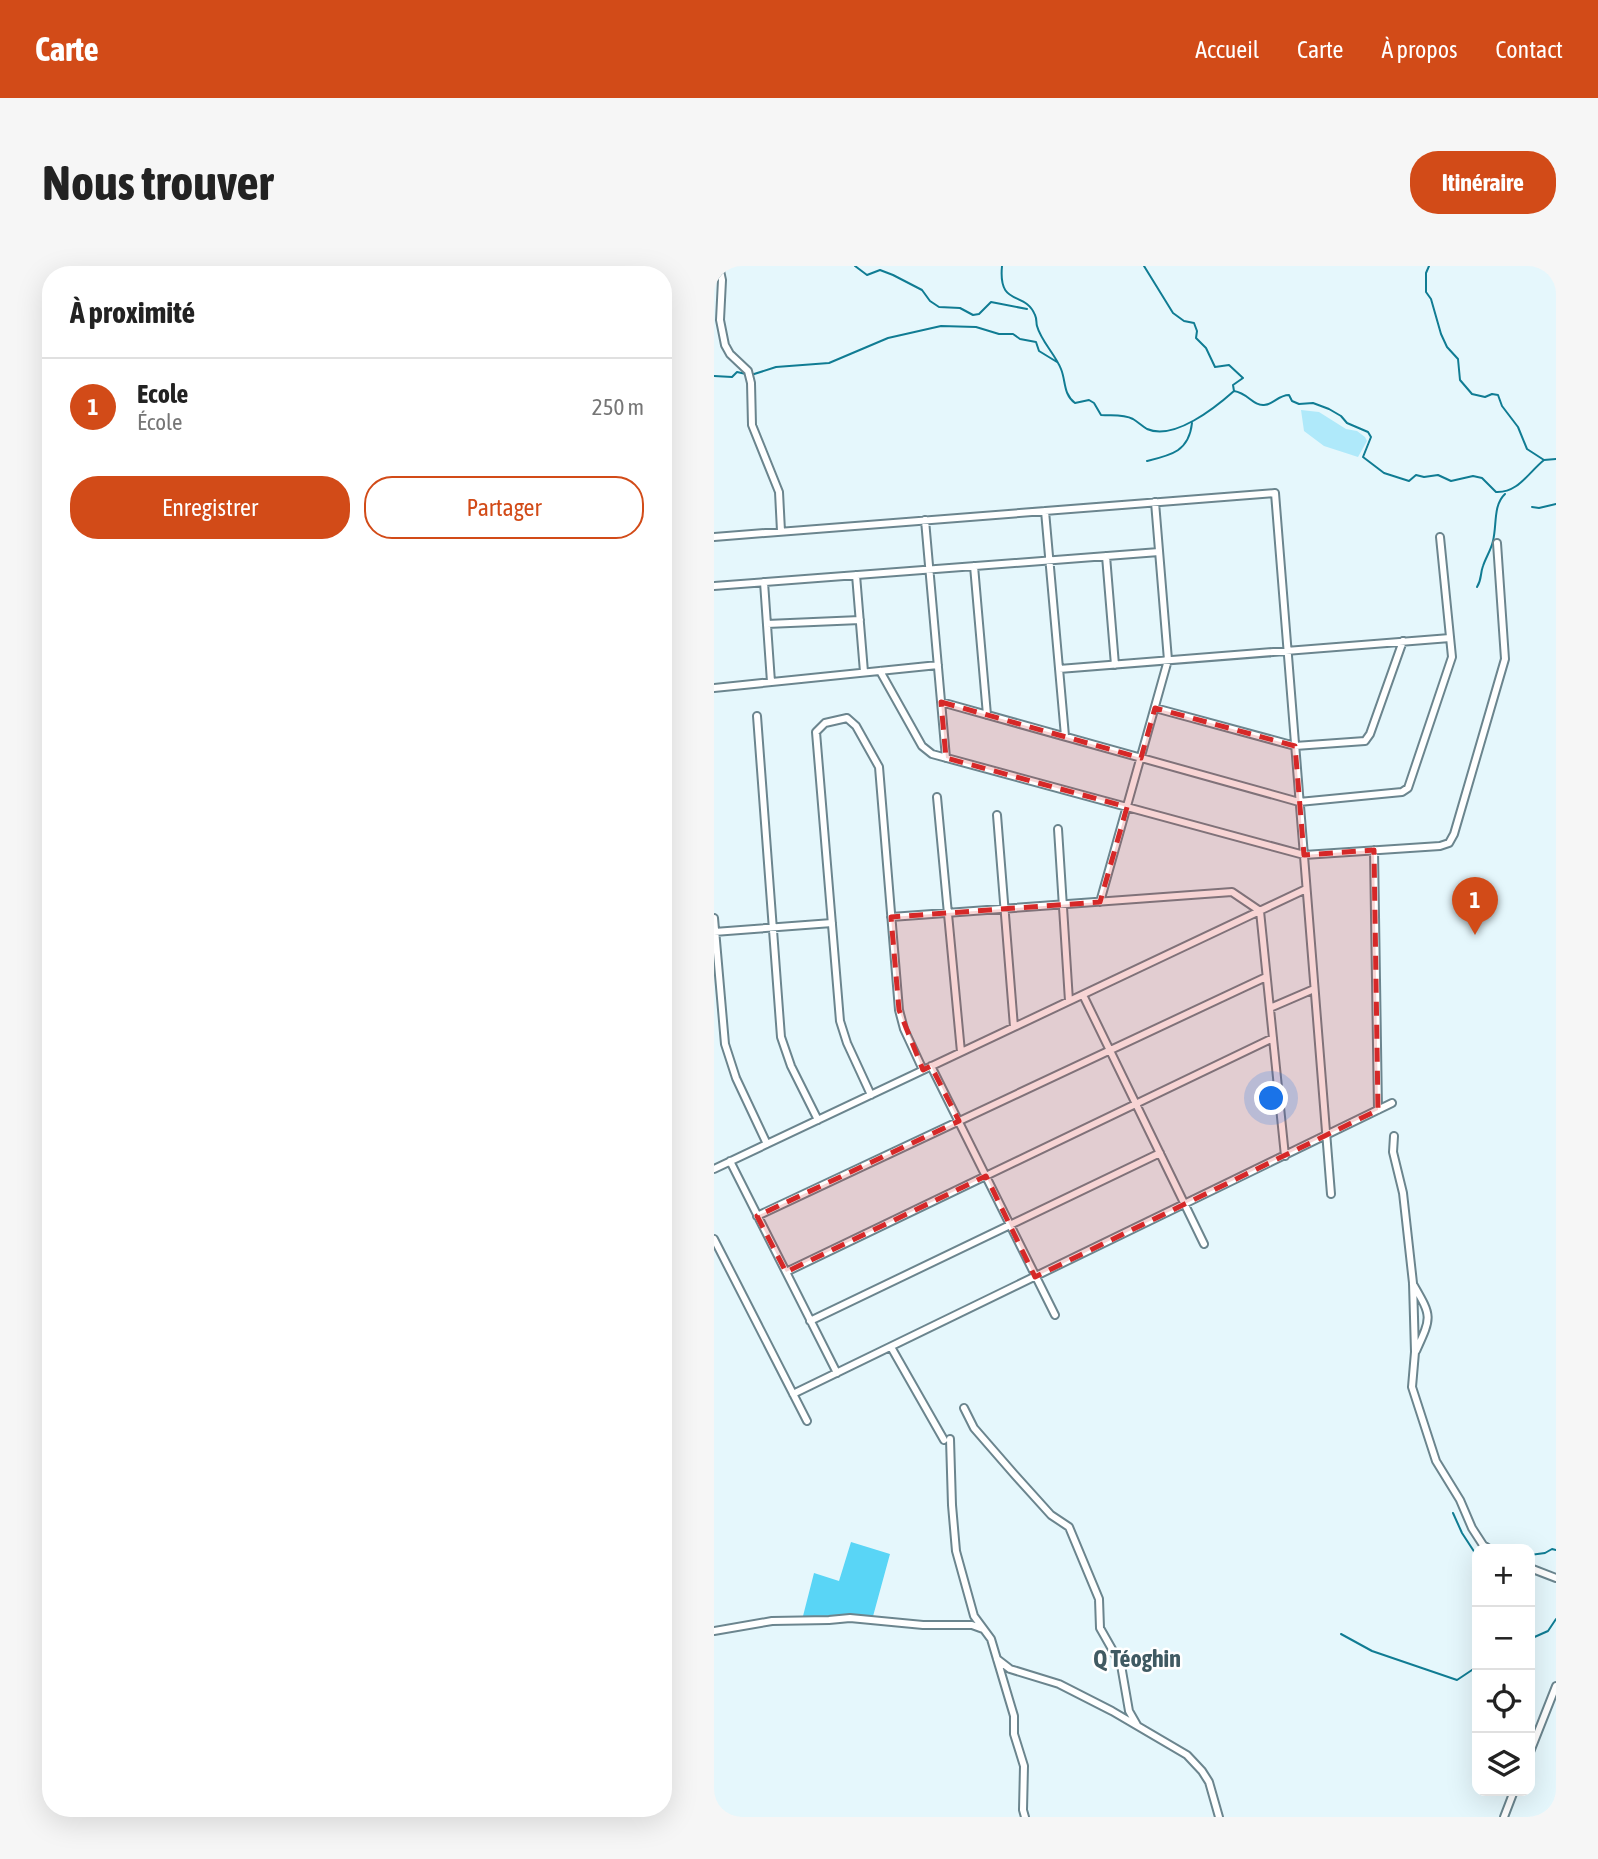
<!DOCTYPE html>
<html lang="fr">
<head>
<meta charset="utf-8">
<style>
	:root { --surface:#fff; --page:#f6f6f6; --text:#222; --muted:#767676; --line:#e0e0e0; --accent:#d24b18 }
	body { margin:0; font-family:"Asap Condensed",sans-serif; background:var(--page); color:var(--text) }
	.controls { position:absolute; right:21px; bottom:21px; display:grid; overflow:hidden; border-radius:14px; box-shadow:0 7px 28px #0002 }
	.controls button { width:63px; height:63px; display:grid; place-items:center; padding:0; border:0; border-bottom:2px solid var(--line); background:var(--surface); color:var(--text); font:35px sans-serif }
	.you { position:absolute; left:558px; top:833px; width:24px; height:24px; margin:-18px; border:5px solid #fff; border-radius:50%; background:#1a73e8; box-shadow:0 0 0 10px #1a73e833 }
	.badge { display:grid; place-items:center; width:46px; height:46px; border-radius:50%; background:var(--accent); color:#fff; font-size:23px; font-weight:700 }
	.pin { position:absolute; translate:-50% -58px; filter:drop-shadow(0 2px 4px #0008) }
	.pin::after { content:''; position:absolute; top:37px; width:24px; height:21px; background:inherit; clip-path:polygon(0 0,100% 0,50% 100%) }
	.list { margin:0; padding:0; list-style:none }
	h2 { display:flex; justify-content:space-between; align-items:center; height:91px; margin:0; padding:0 28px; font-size:30px }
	h2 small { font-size:23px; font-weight:400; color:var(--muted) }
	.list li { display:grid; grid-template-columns:46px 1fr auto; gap:21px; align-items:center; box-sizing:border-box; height:98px; padding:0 28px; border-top:2px solid var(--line) }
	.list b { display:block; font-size:26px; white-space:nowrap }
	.list p { margin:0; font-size:23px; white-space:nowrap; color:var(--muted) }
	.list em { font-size:23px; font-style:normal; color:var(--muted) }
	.actions { display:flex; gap:14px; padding:21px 28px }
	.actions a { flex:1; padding:16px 0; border:2px solid var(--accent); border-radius:28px; text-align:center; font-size:24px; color:var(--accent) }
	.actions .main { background:var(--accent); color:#fff }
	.icon { flex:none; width:38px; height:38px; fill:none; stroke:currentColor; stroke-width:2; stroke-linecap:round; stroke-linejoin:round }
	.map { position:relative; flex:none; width:842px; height:1551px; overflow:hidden; border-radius:28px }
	header { display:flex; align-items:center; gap:42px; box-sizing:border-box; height:98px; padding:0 35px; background:var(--accent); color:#fff }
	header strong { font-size:33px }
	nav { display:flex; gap:38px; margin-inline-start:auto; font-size:24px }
	.intro { display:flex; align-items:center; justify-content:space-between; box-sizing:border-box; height:168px; padding:0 42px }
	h1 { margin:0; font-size:49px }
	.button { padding:18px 32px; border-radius:28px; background:var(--accent); color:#fff; font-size:24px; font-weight:700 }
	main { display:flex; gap:42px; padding:0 42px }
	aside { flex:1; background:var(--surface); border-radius:28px; box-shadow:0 7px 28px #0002 }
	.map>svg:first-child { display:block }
</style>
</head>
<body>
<header>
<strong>Carte</strong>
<nav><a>Accueil</a><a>Carte</a><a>À propos</a><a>Contact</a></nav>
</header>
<div class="intro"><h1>Nous trouver</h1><a class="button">Itinéraire</a></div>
<main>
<aside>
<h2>À proximité<small></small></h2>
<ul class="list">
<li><span class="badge">1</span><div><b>Ecole</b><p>École</p></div><em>250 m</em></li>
</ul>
<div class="actions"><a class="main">Enregistrer</a><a>Partager</a></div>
</aside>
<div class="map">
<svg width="842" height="1551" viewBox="0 0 842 1551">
	<rect width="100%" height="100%" fill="#e5f7fc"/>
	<path fill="#afe9fa" d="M587,144L605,146L632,163L643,165L651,171L653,175L644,191L610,180L590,165Z"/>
	<path fill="#59d5f6" d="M137,1276L176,1288L158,1354H88L100,1307L125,1315Z"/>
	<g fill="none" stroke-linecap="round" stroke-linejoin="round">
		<path stroke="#107c93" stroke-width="2" d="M141,0L153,9L166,4L179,9L208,24L216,35L225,41L246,42L259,49L265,48L277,36L313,43
			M288,0C284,42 311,24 321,49C323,53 322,57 323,60C327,75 341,88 347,103C352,115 349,128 361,137L375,134L380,137L387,149C398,150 409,148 419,153C424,156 428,160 433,163C460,175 502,141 520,125C534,127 539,140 550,139C559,139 564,129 575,129L578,135L585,138L599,137L615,143L627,150L633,157L654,166L657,171L649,191L670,207L695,215L702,209L710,211L724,209L737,215L759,210L768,212L782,226C804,227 814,207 830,194L842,193
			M430,0L459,47L470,55L480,57L483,65L482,72L492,82L501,101L515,99L529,112L519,119L520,125
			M715,0L712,7V26L717,33L727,68L733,81L744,93L746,114L758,128L771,131L778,128L784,129L788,140L804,161L813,183L830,194
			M37,109L62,101L115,97L174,72L227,60L262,61L285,68H299L306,73L322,76L325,85L343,96
			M0,110L18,111L23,106L32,108
			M433,195C458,189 475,185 478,157
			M818,241L825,242L842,238
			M763,321C768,313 766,308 769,300C772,291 777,284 779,275C783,259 779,239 791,228
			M739,1247L748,1267L763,1290
			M816,1289L831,1287L838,1283L842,1284
			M627,1368L658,1385L743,1414L761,1402L763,1385
			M816,1373L834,1365L842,1353"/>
		<g stroke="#6b858e" stroke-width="10">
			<path id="minor" d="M5,0L8,14L6,54L11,79L16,88L34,105L37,117L38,159L65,226L67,265
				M331,245L351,470
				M211,254L232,492
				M0,271L561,227L617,928
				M392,290L401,399
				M260,300L273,449
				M142,309L150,406
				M50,316L57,416
				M0,320L445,286
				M53,358L146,354
				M345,403L736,372
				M166,405L208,480L218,488L590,589L726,580L735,577L740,568L791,393L783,277
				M0,422L224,399
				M227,436L585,536L688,526L694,522L738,391L726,271
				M441,442L581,480L651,475L656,468L689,375
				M43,450L67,771L77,800L104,854
				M223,531L247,786
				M283,549L300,761
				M344,563L355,735
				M660,584L664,844
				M386,636L454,394L441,236
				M177,651L518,626L546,645L571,890
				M0,652L11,778L22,812L53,878
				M0,666L118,657
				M369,729L490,978
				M556,742L600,723
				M217,800L341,1049
				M157,829L133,777L126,755L102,466L111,457L133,452L142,460L165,501L185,744L190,763L209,804
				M680,870L679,886L689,927L699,1017L701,1086L698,1121L722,1195L746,1234L758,1262L769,1279L775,1283
				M16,895L123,1107
				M0,903L592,623
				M43,950L552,711
				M0,973L93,1155
				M72,1006L559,772
				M699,1018C718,1051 718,1050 702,1085
				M96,1055L446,887
				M177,1081L230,1174
				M79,1128L678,837
				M250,1142L260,1162L300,1208L337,1249L355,1261L385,1333L386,1362L407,1399L415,1445L423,1459
				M236,1173L238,1239L242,1285L260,1350L277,1373L300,1450V1468L310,1500L309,1544L311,1551
				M816,1302L842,1312
				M0,1365L58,1355L115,1354L136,1352L209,1359H258L269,1363
				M283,1393L296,1403L345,1418L398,1445L473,1489L488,1505L495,1516L505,1551
				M816,1486L842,1420
				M790,1551L800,1525"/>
		</g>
		<use href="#minor" stroke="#fff" stroke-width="6"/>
	</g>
	<path fill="#d62828" fill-opacity="0.2" stroke="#d62828" stroke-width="5" stroke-dasharray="14 9" stroke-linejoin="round" d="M227,436L427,492L441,442L581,480L590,589L660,584L664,844L321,1011L272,910L72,1006L43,950L245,855L217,800L209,804L185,744L177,651L386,636L413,541L232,492Z"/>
	<g text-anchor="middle" stroke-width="5" stroke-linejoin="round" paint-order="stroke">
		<g font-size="24" font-weight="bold" fill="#405a62" stroke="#fff">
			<text x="423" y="1401">Q Téoghin</text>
		</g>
	</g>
</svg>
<div class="controls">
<button>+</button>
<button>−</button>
<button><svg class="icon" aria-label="locate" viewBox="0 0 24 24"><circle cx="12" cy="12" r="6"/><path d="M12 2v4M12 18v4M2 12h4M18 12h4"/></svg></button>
<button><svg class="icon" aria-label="layers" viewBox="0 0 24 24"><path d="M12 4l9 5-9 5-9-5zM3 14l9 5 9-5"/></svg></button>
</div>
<div class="you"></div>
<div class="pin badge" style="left:761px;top:669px">1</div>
</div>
</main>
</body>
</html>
